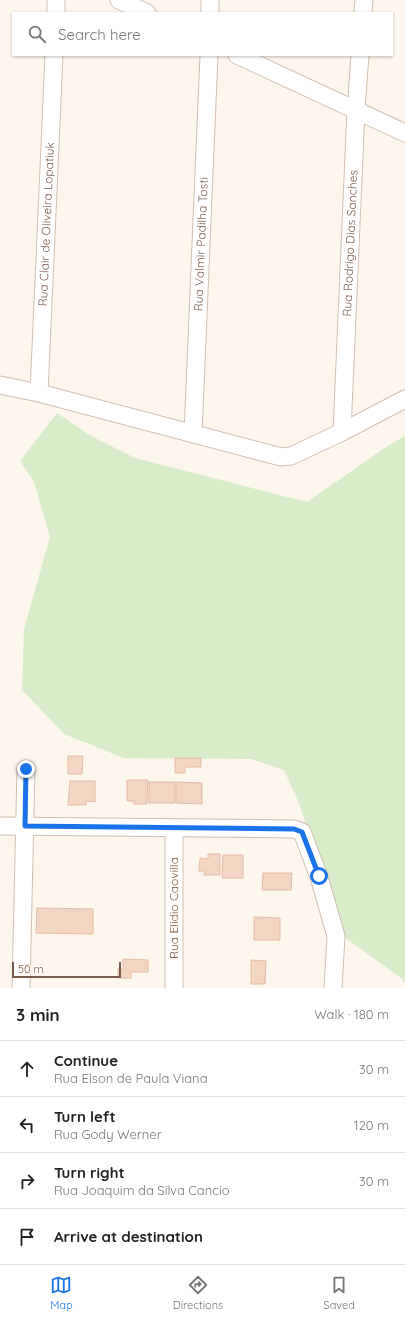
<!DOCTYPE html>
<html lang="en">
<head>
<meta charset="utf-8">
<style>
	:root { --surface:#fff; --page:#f2f2f2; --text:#222; --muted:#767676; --line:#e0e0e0; --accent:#1a73e8 }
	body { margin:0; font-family:Quicksand,sans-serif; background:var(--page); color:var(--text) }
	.scale { position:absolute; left:12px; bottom:10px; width:109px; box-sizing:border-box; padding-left:4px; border:2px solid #7a5c4d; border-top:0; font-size:11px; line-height:14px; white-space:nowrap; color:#7a5c4d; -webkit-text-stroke:3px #fffaf3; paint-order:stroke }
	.stop { position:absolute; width:12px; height:12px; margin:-9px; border:3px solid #1a73e8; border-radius:50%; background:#fff }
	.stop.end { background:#1a73e8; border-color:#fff; box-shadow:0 1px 4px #0008 }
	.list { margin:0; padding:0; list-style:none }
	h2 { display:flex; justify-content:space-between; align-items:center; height:52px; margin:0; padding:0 16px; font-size:17px }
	h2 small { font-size:13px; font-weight:400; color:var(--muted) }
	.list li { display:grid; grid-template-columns:26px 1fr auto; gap:12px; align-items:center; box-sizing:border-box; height:56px; padding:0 16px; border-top:1px solid var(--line) }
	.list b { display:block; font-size:15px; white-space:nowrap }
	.list p { margin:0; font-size:13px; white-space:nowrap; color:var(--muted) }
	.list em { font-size:13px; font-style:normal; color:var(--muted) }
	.icon { flex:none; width:22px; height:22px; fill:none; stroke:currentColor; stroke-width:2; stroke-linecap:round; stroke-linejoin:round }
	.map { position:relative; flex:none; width:405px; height:988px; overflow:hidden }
	.search { position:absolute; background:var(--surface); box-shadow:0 1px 3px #0004; left:12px; right:12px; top:12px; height:44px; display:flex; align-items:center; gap:10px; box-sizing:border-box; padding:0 14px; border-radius:0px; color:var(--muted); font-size:15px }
	.sheet { height:276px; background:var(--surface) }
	nav { display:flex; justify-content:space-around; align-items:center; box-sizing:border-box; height:56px; border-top:1px solid var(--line); background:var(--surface); font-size:11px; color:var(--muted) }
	nav a { display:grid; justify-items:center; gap:2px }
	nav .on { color:var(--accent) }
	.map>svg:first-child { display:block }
</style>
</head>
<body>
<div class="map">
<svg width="405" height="988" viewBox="0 0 405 988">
	<rect width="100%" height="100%" fill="#fdf6ec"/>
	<path fill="#d8ecc9" d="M57,413L91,436L135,458L307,502L389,445L405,436V983L401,978L340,934L299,803L284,770L251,759L124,758L64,734L22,690L24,629L50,537L34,482L20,461Z"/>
	<path fill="#f3d5c3" stroke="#e6bba3" d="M68,756H83L82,774H68Z
		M175,758H201V767H185V773H175Z
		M127,780H148L147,804H134V801H127Z
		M70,781H95V802L86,801V805H68Z
		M149,782H175V803H149Z
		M176,782L202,783V804L176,803Z
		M208,854H220V875H204V871H199L200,858L208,859Z
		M223,855H243V878H222Z
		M263,873H292L291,890H262Z
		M37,908L93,909V934L36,933Z
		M254,917L280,918V940H254Z
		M123,959L148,960V972H131V978H118V969H123Z
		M251,960L266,961L265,984H251Z"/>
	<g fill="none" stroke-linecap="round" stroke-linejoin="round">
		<g stroke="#d1beb0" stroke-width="19">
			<g id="minor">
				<path d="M119,0L147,13"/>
				<path d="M56,13V0"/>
				<path d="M210,13V0"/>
				<path d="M363,13L364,0"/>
				<path d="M237,55L405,133"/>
				<path d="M0,385L39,393L281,457L291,456L342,432L405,399"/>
				<path id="s1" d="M39,393L54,55"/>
				<path id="s2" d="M342,432L356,110L360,55"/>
				<path id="s3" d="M193,434L209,55"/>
				<path d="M0,826L294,829L302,832L319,877L336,936L333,988"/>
				<path d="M21,988L26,769"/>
				<path d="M174,988V828"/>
			</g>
		</g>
		<use href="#minor" stroke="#fff" stroke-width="17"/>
	</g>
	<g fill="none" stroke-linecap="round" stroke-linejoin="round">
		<path stroke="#1a73e8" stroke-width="5" d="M26,769L25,826L294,829L302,832L319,876"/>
	</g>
	<g text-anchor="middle" stroke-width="3" stroke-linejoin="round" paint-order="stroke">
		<g font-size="12" fill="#7a5c4d" stroke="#fffaf3">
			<text dy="4" stroke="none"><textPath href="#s1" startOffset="169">Rua Clair de Oliveira Lopatiuk</textPath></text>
			<text dy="4" stroke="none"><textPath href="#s2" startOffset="189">Rua Rodrigo Dias Sanches</textPath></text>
			<text dy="4" stroke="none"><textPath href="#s3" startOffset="190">Rua Valmir Padilha Tosti</textPath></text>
			<text transform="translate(174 908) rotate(-90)" y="4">Rua Elidio Caovilla</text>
		</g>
	</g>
</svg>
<div class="scale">50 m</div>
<div class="stop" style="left:319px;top:876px"></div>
<div class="stop end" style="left:26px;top:769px"></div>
<div class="search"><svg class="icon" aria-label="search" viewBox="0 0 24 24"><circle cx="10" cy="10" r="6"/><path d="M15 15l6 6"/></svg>Search here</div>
</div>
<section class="sheet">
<h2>3 min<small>Walk · 180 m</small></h2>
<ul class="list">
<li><svg class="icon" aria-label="ahead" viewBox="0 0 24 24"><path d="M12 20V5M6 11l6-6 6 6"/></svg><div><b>Continue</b><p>Rua Elson de Paula Viana</p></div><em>30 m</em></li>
<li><svg class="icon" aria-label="left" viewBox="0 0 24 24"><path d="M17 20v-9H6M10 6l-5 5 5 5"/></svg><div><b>Turn left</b><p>Rua Gody Werner</p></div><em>120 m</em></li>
<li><svg class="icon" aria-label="right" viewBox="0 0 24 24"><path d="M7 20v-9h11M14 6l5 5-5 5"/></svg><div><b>Turn right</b><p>Rua Joaquim da Silva Cancio</p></div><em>30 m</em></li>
<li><svg class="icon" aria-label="arrive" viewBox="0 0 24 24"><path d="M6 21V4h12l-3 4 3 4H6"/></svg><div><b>Arrive at destination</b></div></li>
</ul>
</section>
<nav>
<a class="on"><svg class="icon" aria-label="map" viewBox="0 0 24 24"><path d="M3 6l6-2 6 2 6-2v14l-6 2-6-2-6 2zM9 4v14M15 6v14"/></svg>Map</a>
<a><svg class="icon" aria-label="directions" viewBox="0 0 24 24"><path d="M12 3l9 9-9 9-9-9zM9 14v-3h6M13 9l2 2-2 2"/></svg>Directions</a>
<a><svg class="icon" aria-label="saved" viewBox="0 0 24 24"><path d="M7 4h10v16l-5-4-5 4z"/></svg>Saved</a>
</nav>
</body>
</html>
